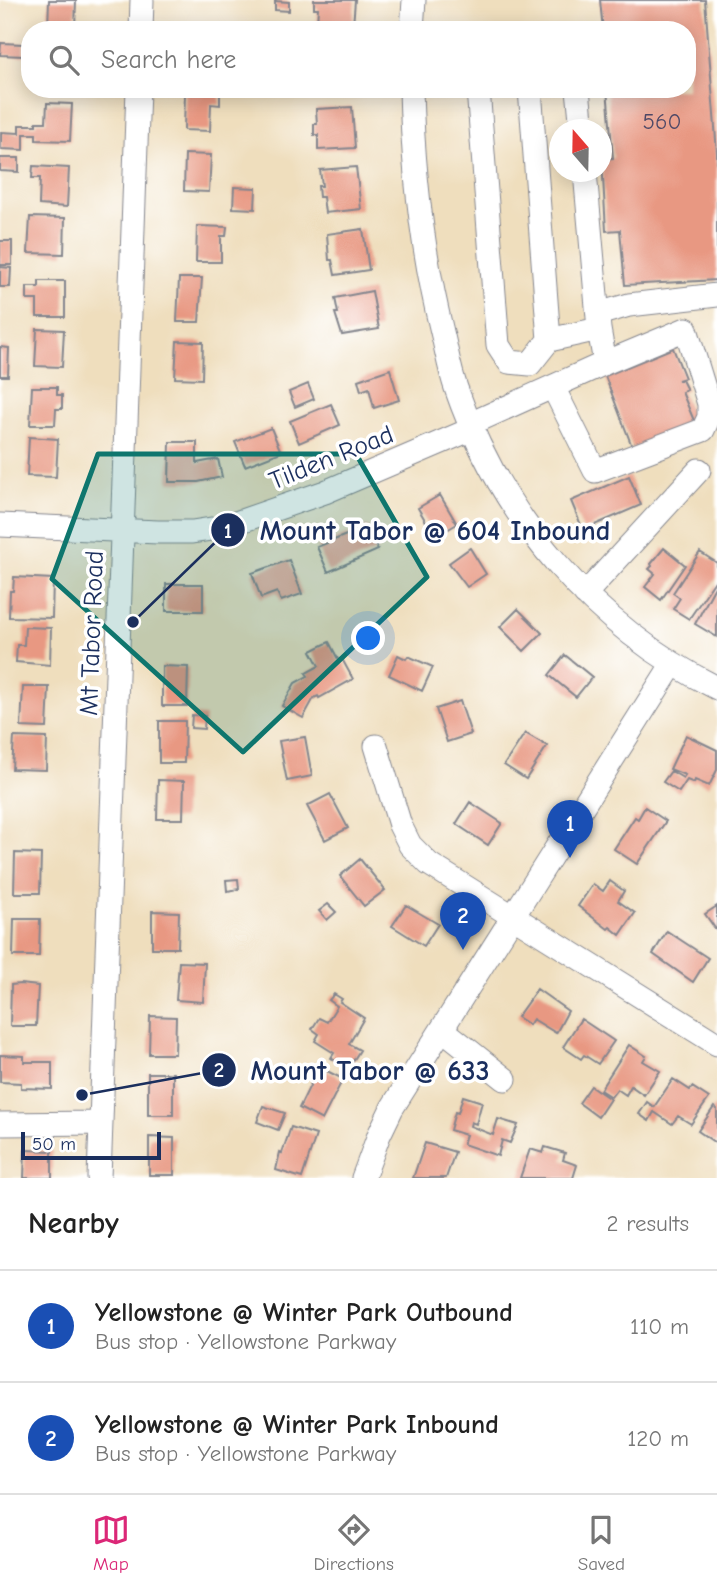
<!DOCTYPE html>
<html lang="en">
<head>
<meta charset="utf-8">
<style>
	:root { --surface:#fff; --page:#f6f6f6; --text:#222; --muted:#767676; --line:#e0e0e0; --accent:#db2777 }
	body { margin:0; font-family:"Comic Neue",sans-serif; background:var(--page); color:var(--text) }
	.compass { position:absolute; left:549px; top:119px; width:63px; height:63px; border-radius:50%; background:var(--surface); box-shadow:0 4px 18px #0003; rotate:340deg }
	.scale { position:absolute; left:21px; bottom:18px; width:140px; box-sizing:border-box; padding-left:7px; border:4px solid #1b2f5e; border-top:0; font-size:19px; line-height:24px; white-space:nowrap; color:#1b2f5e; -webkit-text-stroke:5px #fff; paint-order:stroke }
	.you { position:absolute; left:369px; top:639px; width:24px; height:24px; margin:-18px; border:5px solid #fff; border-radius:50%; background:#1a73e8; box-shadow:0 0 0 10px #1a73e833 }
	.badge { display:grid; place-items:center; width:46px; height:46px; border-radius:50%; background:var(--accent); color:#fff; font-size:23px; font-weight:700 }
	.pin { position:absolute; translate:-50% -58px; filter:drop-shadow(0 2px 4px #0008) }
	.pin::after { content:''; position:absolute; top:37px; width:24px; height:21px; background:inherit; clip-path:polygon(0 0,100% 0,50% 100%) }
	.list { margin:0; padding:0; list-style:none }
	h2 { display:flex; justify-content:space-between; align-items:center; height:91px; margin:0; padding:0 28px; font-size:30px }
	h2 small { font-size:23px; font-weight:400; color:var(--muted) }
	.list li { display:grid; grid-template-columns:46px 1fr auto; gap:21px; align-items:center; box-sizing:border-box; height:112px; padding:0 28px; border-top:2px solid var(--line) }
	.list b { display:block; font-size:26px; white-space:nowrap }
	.list p { margin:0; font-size:23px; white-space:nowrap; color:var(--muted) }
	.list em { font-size:23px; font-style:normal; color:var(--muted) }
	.icon { flex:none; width:38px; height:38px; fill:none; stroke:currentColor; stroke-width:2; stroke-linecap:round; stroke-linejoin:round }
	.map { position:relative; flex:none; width:717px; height:1178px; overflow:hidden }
	.search { position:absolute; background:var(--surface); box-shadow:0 4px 18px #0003; left:21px; right:21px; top:21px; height:77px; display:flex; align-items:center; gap:18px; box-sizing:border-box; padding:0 24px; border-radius:28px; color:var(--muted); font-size:26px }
	.sheet { height:315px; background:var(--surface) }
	nav { display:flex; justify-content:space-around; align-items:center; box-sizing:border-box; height:98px; border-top:2px solid var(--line); background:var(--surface); font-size:19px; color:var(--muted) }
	nav a { display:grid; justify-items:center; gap:4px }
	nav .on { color:var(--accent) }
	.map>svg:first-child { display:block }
</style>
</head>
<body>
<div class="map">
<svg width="717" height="1178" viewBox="0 0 717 1178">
	<rect width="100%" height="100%" fill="#fff"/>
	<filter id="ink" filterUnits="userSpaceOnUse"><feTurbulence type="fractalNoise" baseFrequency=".0143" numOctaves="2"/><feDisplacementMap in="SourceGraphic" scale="14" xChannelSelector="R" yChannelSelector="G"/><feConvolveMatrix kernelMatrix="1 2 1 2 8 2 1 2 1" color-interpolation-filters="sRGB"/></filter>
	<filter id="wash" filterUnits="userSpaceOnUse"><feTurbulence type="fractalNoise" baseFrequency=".00686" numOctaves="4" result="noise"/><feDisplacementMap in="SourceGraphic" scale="28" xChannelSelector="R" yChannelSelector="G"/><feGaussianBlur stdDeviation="1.57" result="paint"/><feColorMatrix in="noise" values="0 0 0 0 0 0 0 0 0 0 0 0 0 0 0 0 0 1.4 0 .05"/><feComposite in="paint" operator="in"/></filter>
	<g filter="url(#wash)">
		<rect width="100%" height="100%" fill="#efdebd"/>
		<g id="blocks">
			<path fill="#e89882" d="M49,0H76L75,29L48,28Z
				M314,0H355L353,26L317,24L318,8H314Z
				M600,0H705L717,153V280L625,285L620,230L606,231L602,159L613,158L607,89H687V30H603Z
				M275,1L289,2V11L275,10Z
				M1,43L24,44V56L0,55Z
				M185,92L220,93V105L211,104L210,131L184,130Z
				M47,103L72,104L70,141L36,140V134H24V150L1,149V132L19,133V125H36V122H46Z
				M352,107L355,148L318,150V135H314V124H317L316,109Z
				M185,154L211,155L209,192L184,191Z
				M0,158H19V172L0,171Z
				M33,166L69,168L67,207L39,205L40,178H32Z
				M356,167L361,209L325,213L323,197H319L318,186H322L320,170Z
				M234,187L256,188L255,209L233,208Z
				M30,217L65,218L64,254L28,253Z
				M197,226L227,227L226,236H221V262H196Z
				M363,229L369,270L335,275L332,260H329L327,234Z
				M0,241H12V265H0Z
				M0,267L11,268L10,287H0Z
				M179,278H202L199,322H177Z
				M39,281H65V317H37V300H27V287H39Z
				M372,291L379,329L342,335L335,313H338L335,298Z
				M37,329L64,330L62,367L35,366Z
				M177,341L203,342L202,379L175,378Z
				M0,347L9,348L8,376H0Z
				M673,348L685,378L678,380H682L687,390L682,392L695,423L633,449L605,376Z
				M390,369L399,400L374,408L369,388L361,391L358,380Z
				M308,384L314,399L295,407L289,392Z
				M32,387H57V395H62V409H56L55,425H30Z
				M331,404L340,425L299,443L290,421Z
				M271,428L281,452L245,466L235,442Z
				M29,437L58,439L56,477L27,476Z
				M170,442H197V463L218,459L222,477L198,482H169Z
				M629,476L641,505L583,530L571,501Z
				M440,495L457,524L435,537L418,508Z
				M368,526L378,550L328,572L317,547Z
				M470,548L486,574L467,587L449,563Z
				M664,548L685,565L661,600L645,587L655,574L649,569L652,566L651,564Z
				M700,552L717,563V578L689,619L673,609L680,598L673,593Z
				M289,560L302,594L281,601L277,592L261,598L252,573Z
				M14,577L53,579L52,618L9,617L10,591H13Z
				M717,583V637L695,624Z
				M166,584H203V611H166Z
				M518,609L542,633L524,651L500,627Z
				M25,627L51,628L50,665L16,662L17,645H24Z
				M329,642L339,661L342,659L353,679L319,698L318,696L314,698L303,718L282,706L295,683L308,676L306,673L319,666L311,651Z
				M398,655L406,659L408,656L433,667L422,691L389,675Z
				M565,655L592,677L576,697L549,675Z
				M162,666L188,667L187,706H162Z
				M23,687H49L47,728L21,727Z
				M460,701L471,734L447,742L436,709Z
				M192,715L205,716L204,729L191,728Z
				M159,721H185L184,763H159Z
				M525,733L547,746L526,779L504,765Z
				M686,735L717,750V770L709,786L695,780L694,783L687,780L679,792L663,782L671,771L683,778L685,775L670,769Z
				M14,737L47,738L46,770L12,769Z
				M305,737L312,776L287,781L279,741Z
				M158,780L184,781L183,819H157Z
				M330,794L348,828L325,840L307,806Z
				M470,802L502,823L488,845L456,824Z
				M645,807L666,821L637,864L614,849L635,817L638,819Z
				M15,853L41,854L40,893H14Z
				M360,859L385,890L364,906L340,876Z
				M238,879L239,889L227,891L226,880Z
				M610,881L624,891L618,901L635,913L620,935L610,927L608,929L578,906L593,884L603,891Z
				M328,904L336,912L327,920L319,911Z
				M406,905L438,924L424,946L392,926Z
				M717,906V931L705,914Z
				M152,911L179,912L178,948H152Z
				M14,919H40L39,956H13Z
				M667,931L708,958L693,982L653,954Z
				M179,962L205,963L203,1002L176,1000Z
				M20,984L38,986L36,1026H10L11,985Z
				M537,989L568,1011L556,1033L533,1019L529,1025L517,1017Z
				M334,994L342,999L340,1002L364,1018L349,1044L360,1050L348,1069L331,1058L334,1053L315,1041L319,1034L312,1029L319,1018L327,1022L337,1006L329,1000Z
				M150,1016L176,1017L175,1054H149Z
				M581,1019L614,1041L598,1064L584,1055L581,1059L563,1047Z
				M629,1045L646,1056L643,1061L660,1071L644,1095L631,1086L626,1095L617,1089L611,1097L600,1090Z
				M0,1055L24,1056V1062H52V1089L21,1088V1083L0,1082Z
				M319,1067L343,1079L322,1120L299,1108Z
				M148,1073H173V1115H148Z
				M673,1079L690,1090L692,1087L709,1098L691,1124L678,1116L672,1124L654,1112L649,1121L639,1114L647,1102L654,1107Z
				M591,1086L610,1099L598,1117L579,1103Z
				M463,1096L482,1102L476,1124L471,1122L470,1126L493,1135L498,1119L518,1125L510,1143L502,1140L498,1156L463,1144L466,1135L450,1130L455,1112L458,1113Z
				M263,1106L285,1113L278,1130L257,1122Z
				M714,1107L717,1109V1144L698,1131Z
				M291,1127L316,1135L302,1178L276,1170L280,1152L282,1153Z
				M149,1137L174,1138V1175H149Z
				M425,1143L455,1152L446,1178H413Z
				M545,1147L565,1153L563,1160L577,1165L573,1178H520L530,1149L543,1153Z
				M25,1150L52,1151V1178H24Z"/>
		</g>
	</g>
	<g filter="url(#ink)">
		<use href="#blocks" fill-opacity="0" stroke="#85868e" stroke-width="2"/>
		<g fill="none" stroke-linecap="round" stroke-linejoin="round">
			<g stroke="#85868e" stroke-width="25">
				<path id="minor" d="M141,30L142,0
					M412,30L414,0
					M411,89C413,172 423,256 443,336C447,353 450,371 456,388C501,518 594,627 717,688
					M530,89L549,340
					M578,89L582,130
					M585,172L599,329
					M598,314L629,305L717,295
					M553,387L595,471L703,430L709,417V404L686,329L605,363
					M470,424L605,363L599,329L549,340L530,364L509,362L498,345L478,89
					M0,525L158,532H192L224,527L325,492L472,429
					M585,594L699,470
					M376,746L400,825L410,845L429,864L717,1044
					M442,1029L505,1079
					M0,1124L101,1123
					M99,1178L138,89
					M363,1178L379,1135L392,1108L672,665"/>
			</g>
			<use href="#minor" stroke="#fff" stroke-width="23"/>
		</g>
	</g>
	<path fill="#0f766e" fill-opacity="0.2" stroke="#0f766e" stroke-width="5" stroke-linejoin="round" d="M98,454H356L427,577L243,752L52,579Z"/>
	<g text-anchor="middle" stroke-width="7" stroke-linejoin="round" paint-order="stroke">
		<g font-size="23" fill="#4e4967">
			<text x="662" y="129">560</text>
		</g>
		<g font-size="26" fill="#1b2f5e" stroke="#fff">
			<text transform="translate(331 457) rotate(-22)" y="9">Tilden Road</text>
			<text transform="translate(91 633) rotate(-88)" y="9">Mt Tabor Road</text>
		</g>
	</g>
	<path fill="none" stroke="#1b2f5e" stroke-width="2.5" d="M133 622L228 530M82 1095L219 1070"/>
	<g fill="#1b2f5e" stroke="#fff" stroke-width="2.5">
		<circle cx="133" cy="622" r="7"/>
		<circle cx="82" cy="1095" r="7"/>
		<circle cx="228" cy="530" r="18"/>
		<circle cx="219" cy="1070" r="18"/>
	</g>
	<g font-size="21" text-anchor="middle" font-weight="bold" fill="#fff">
		<text x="228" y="538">1</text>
		<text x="219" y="1077">2</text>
	</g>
	<g font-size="28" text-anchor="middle" font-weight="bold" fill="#1b2f5e" stroke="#fff" stroke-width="7" stroke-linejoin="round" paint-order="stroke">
		<text x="435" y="540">Mount Tabor @ 604 Inbound</text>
		<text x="370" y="1080">Mount Tabor @ 633</text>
	</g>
</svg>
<svg class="compass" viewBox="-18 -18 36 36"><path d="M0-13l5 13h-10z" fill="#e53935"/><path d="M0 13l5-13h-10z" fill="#767676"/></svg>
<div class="scale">50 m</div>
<div class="you"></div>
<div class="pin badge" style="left:570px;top:858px;background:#1a4fb4">1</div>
<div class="pin badge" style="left:463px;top:950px;background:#1a4fb4">2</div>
<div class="search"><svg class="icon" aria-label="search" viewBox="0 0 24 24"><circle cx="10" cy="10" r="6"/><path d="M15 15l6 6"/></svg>Search here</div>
</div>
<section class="sheet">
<h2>Nearby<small>2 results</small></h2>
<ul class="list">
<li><span class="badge" style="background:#1a4fb4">1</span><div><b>Yellowstone @ Winter Park Outbound</b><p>Bus stop · Yellowstone Parkway</p></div><em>110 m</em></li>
<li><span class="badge" style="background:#1a4fb4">2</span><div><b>Yellowstone @ Winter Park Inbound</b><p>Bus stop · Yellowstone Parkway</p></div><em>120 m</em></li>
</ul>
</section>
<nav>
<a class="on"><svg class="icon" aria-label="map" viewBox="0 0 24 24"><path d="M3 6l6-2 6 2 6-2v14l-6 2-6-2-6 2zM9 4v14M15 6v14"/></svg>Map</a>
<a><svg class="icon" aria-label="directions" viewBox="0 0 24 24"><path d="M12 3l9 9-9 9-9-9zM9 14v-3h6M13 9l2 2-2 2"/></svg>Directions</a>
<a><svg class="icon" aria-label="saved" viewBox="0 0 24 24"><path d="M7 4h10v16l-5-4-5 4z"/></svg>Saved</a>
</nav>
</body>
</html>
